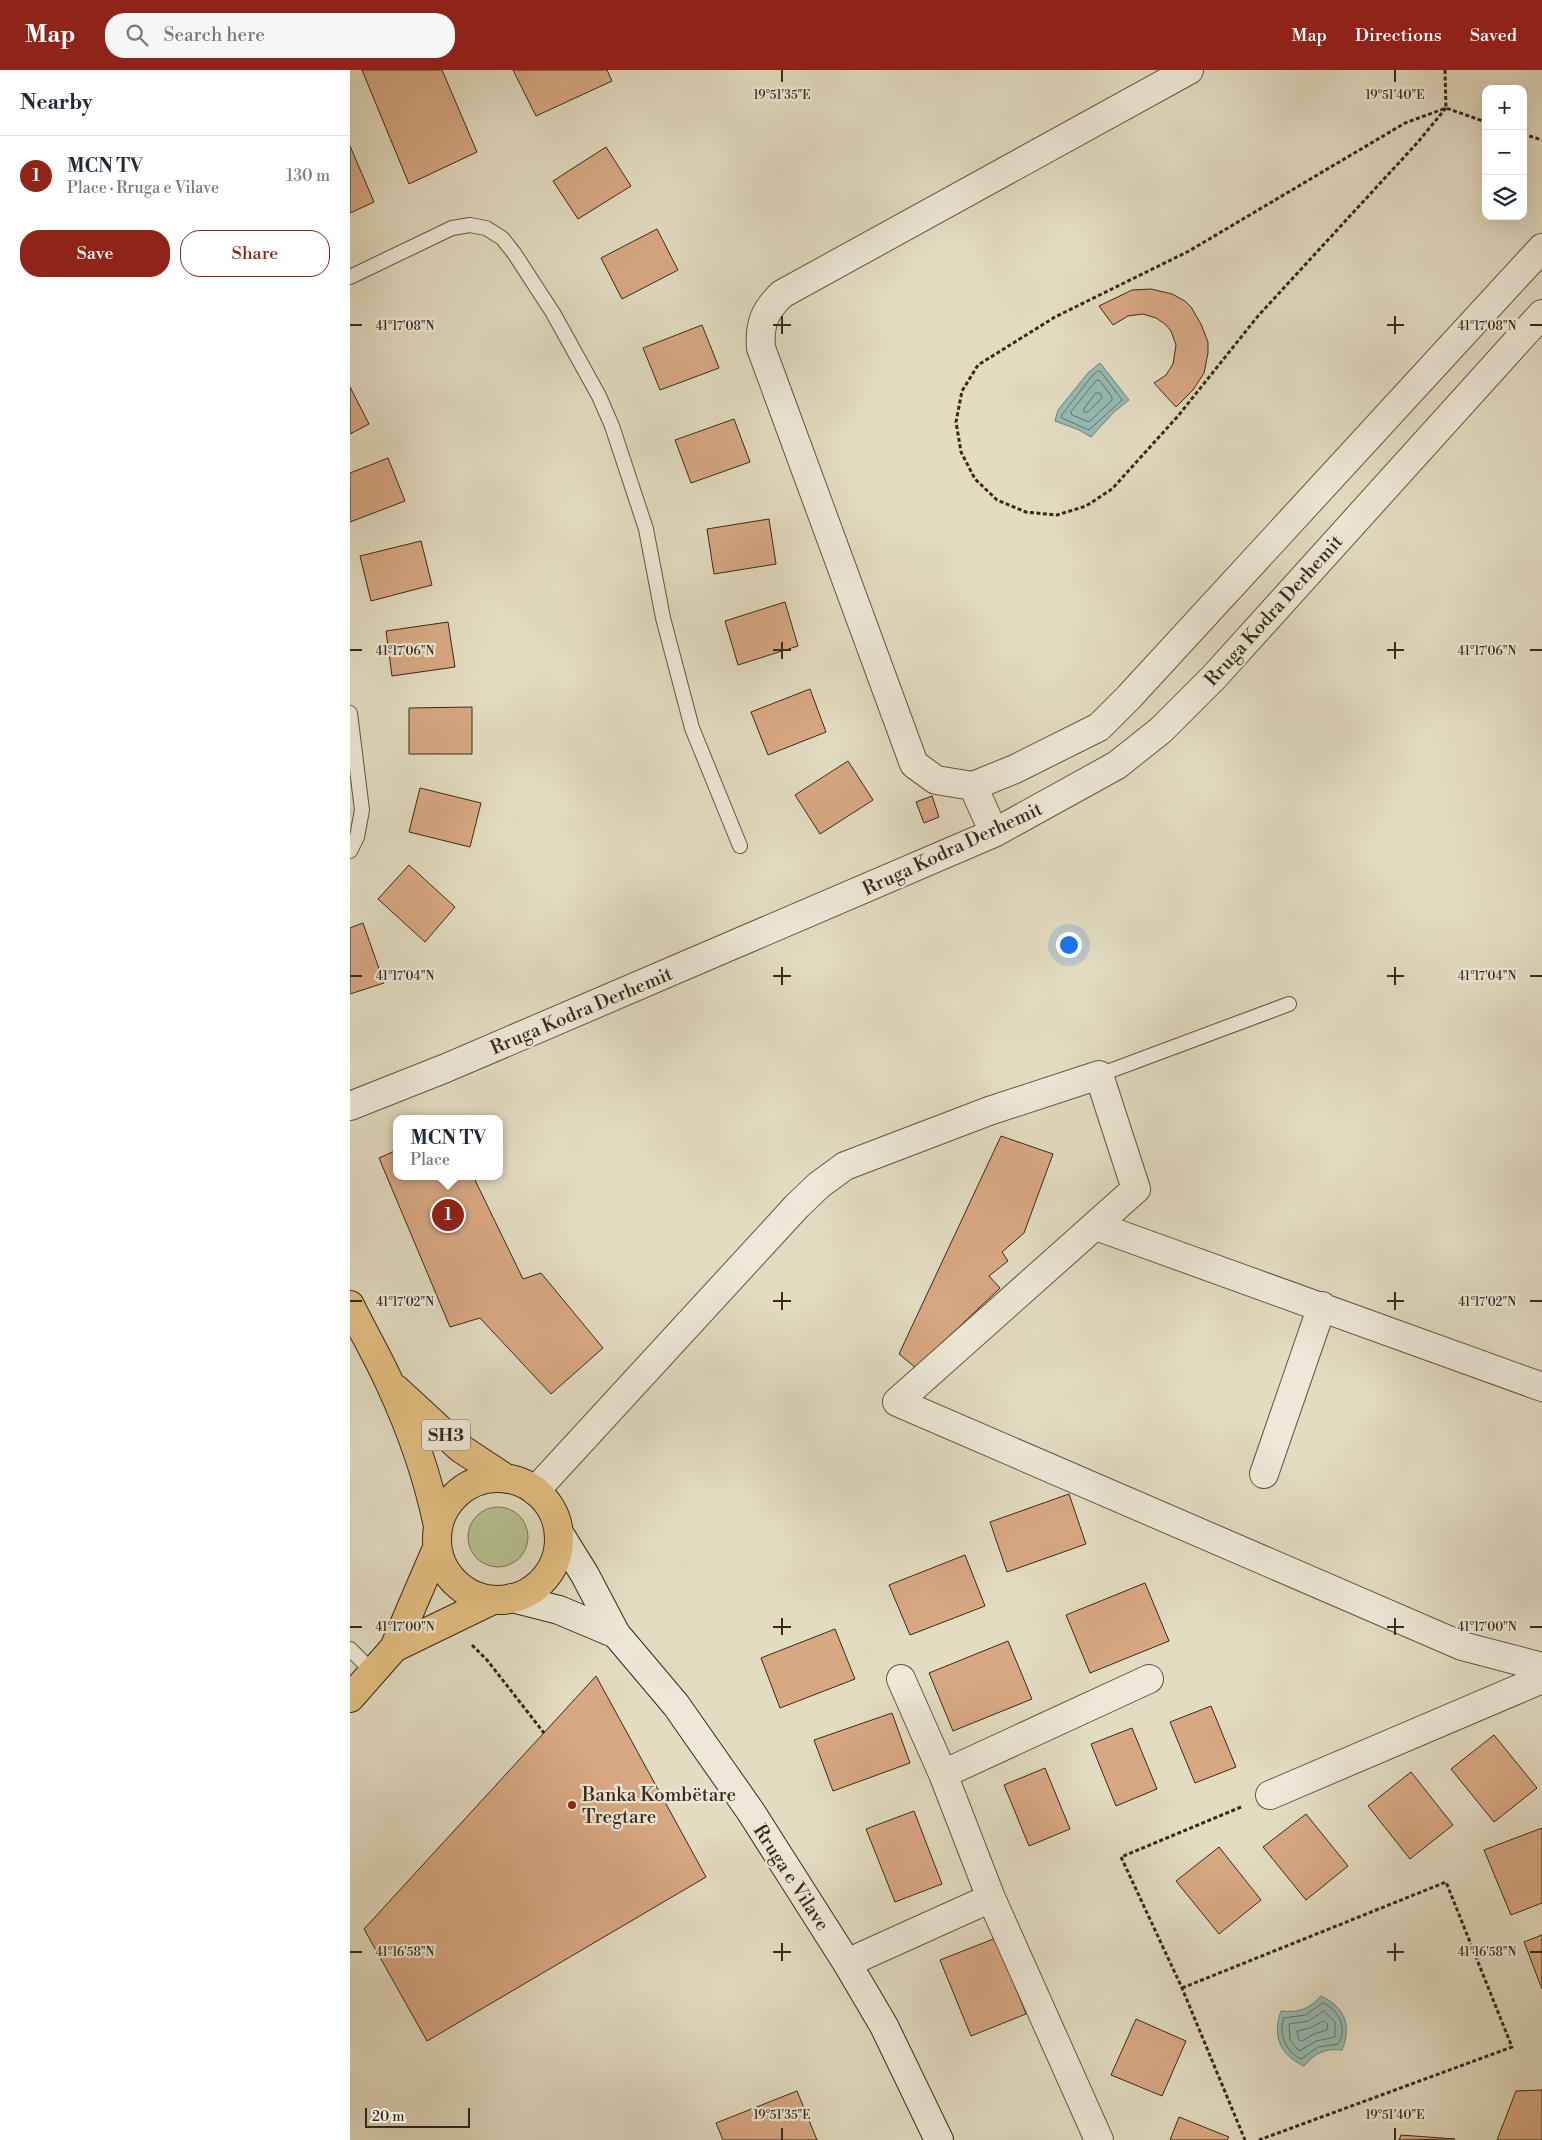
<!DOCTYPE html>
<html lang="en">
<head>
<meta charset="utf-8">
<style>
	:root { --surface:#fff; --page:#f6f6f7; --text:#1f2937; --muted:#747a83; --line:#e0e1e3; --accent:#8f2418 }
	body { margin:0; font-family:"Libre Bodoni",serif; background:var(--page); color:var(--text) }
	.controls { position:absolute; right:15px; top:15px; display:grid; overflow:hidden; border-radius:10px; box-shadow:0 5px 20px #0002 }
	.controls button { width:45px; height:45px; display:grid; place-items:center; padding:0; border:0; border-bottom:1px solid var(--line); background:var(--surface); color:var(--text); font:25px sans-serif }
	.scale { position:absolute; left:15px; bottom:12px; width:105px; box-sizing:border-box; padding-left:5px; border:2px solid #382a18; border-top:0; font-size:14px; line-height:18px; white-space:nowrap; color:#382a18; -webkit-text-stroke:4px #ede8d7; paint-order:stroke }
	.you { position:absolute; left:718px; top:874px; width:18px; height:18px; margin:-12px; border:4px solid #fff; border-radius:50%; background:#1a73e8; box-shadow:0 0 0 8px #1a73e833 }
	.badge { display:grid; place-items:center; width:32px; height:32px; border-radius:50%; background:var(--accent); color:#fff; font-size:16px; font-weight:700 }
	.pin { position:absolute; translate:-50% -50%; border:2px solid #fff; box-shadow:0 1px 5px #0006 }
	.popup { position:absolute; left:43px; top:1045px; width:110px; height:65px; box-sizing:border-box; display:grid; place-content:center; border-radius:10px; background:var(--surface); filter:drop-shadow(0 1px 4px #0005); font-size:16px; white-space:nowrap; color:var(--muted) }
	.popup b { font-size:19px; color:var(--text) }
	.popup::after { content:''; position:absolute; left:50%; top:100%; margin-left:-10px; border:10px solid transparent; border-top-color:var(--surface) }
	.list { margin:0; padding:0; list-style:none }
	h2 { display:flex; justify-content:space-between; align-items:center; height:65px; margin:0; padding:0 20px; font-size:21px }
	h2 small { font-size:16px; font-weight:400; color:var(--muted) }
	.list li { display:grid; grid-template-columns:32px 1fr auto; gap:15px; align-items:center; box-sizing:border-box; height:80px; padding:0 20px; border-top:1px solid var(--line) }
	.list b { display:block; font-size:19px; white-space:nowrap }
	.list p { margin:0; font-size:16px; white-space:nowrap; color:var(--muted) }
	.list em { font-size:16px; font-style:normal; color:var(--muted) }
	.actions { display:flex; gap:10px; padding:15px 20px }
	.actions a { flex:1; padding:11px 0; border:1px solid var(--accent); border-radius:20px; text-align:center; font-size:18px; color:var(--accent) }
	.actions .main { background:var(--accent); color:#fff }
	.icon { flex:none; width:28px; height:28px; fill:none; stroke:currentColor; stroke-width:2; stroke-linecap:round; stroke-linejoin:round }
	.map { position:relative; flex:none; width:1192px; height:2070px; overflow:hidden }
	header { display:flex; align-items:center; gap:30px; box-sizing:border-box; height:70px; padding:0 25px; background:var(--accent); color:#fff }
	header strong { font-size:24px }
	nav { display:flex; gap:28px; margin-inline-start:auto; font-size:18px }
	.search { width:350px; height:45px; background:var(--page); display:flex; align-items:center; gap:12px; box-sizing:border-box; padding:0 18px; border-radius:20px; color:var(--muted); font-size:19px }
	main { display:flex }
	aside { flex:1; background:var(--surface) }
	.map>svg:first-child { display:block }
</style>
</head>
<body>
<header>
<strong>Map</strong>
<div class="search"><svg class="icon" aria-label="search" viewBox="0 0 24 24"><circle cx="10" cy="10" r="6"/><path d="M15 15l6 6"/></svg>Search here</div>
<nav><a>Map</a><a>Directions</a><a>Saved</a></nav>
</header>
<main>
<aside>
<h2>Nearby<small></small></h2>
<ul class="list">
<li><span class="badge">1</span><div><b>MCN TV</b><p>Place · Rruga e Vilave</p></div><em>130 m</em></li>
</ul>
<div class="actions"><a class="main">Save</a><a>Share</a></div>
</aside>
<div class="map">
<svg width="1192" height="2070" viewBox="0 0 1192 2070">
	<rect width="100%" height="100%" fill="#e3dcc1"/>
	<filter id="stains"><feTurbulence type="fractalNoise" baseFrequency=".004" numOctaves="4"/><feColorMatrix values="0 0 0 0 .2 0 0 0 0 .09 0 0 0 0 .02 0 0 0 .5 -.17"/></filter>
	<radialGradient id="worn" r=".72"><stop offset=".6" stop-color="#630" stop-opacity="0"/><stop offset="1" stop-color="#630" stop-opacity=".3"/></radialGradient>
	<path fill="#b6c091" stroke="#777554" d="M118 1467a30 30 0 1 1 60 0a30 30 0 1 1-60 0Z"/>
	<path fill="#95bbb4" stroke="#708176" d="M750,293L779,330L764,342L741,367L729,360L705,351L708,340L738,303Z
		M971,1926C995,1937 1002,1956 992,1980C975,1978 965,1983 954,1996C930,1985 922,1966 931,1941C949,1943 959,1939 971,1926Z"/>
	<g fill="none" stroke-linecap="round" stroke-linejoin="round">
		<path stroke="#667266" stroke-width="1" d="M748,301L751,302L772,330L739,360L712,348L711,346L741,307Z
			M747,310L750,311L762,327V330L739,352L722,345L721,342Z
			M746,323H750L752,328L738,342H734V339Z
			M973,1933C989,1939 998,1959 988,1974L968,1977L951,1989C936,1982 928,1964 934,1948L955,1945Z
			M974,1941L985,1952V1967L966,1971L949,1981L940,1970L939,1954L958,1951Z
			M974,1951L978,1955L977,1960L964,1964L952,1971L949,1970L947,1961L960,1958Z"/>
	</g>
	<path fill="#d8a883" stroke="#382a18" d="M12,0H92L127,82L59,114Z
		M163,0H257L262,11L186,46Z
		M0,76L24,132L0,143Z
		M256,77L281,116L228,149L203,111Z
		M307,159L328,200L272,229L251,188Z
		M801,219L822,224L835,231L841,237L851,254L858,272V283L854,303L843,320L826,337L804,313L816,305L823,294L826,275L821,261L815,254L806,248L793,244L778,246L763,255L749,236L782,220Z
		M352,255L369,298L310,320L293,278Z
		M0,317L19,354L0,364Z
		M384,349L400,392L341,413L325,370Z
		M38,388L55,431L0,452V403Z
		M419,449L426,494L364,504L357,459Z
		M71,471L82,515L21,531L10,486Z
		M435,532L448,576L388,595L375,551Z
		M98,552L105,597L42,606L36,561Z
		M460,619L476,662L418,685L401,642Z
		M122,637V684H59V638Z
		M498,691L523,730L470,764L445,725Z
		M70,718L131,733L120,777L59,762Z
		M582,726L589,747L574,753L566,732Z
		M59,795L105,837L75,872L28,829Z
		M13,853L34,913L0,924V858Z
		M651,1066L703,1084L674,1163L652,1182L658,1191L639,1206L650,1218L566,1298L549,1284Z
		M47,1080V1106H123L173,1209L191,1203L253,1278L201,1324L130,1248L100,1257L29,1088Z
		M719,1424L736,1474L657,1502L640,1452Z
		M615,1485L635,1536L560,1565L539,1515Z
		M795,1513L819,1571L740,1603L716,1545Z
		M485,1559L505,1609L430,1638L411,1588Z
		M658,1571L682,1629L603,1661L579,1603Z
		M246,1606L356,1807L77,1971L14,1859Z
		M861,1636L886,1697L845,1713L820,1652Z
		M542,1643L560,1693L483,1721L464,1670Z
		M782,1658L807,1719L766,1736L741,1674Z
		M1144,1665L1187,1718L1144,1752L1101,1699Z
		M695,1698L720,1759L679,1776L654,1715Z
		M1061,1702L1103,1755L1060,1789L1018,1736Z
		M564,1741L592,1814L545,1832L516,1759Z
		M956,1744L998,1796L956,1830L913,1777Z
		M1192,1758V1833L1161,1845L1134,1780Z
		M869,1777L911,1830L869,1864L826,1811Z
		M1192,1865V1919L1174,1872Z
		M646,1868L676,1944L621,1966L590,1890Z
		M786,1949L836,1971L812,2026L761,2005Z
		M1192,2020V2070H1147L1166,2021Z
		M447,2021L467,2070H373L366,2053Z
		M829,2047L879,2067L877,2070H820Z
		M1051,2065L1105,2069L1049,2070Z"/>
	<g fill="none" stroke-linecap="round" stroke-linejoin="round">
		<g stroke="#635642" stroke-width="16">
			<path id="lane" d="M0,207L102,158L120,155L136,158L152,168L164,183L203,243L249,326L262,356L296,459L313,548L342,658L390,776
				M0,643L12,740L7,767L0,781
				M749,1005L939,934
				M0,1579L23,1602"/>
		</g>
		<g stroke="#635642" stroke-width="30">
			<path id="street" d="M839,0L432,224C415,240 409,254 411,278L564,694L586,710L623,716L665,699L749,657L779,627L1192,178
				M623,716L644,763
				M0,1036L96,998L644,763L767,695L811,660L864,607L1192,244
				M746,1156L1192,1317
				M914,1404L972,1236
				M185,1421L447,1136L469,1115L495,1096L639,1041L749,1005L786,1119L547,1332L1112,1576L1192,1597
				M551,1609L593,1704L641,1828L749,2070
				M593,1704L799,1609
				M920,1725L1192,1609
				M497,1893L641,1828"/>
		</g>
		<g stroke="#382a18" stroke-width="30">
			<path id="secondary" d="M209,1463L235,1505L266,1564L326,1635L401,1742L497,1893L534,1956L589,2070
				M162,1528L209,1540L266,1564"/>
		</g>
		<g stroke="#382a18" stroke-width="30">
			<path id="primary" d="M0,1235C13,1262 28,1287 40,1314C61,1359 78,1408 88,1456
				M46,1319L110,1378L157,1409
				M87 1469a61 61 0 1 1 122 0a61 61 0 1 1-122 0Z
				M44,1578L143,1530
				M0,1628L44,1578L87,1478"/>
		</g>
		<path stroke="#382a18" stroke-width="3" stroke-dasharray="4 2.5" stroke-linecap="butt" d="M1095,0L1096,38L1136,52
			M1096,38L1068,72L908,246L828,346L762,419L736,436L707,445L676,442L647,430L625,409L611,382L606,352L612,321L628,295L705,247L839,181L1055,53Z
			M1173,64L1192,70
			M122,1575L137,1590L194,1663
			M891,1737L771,1787L832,1918L895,2070
			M832,1918L1096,1812L1162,1977L909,2070"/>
		<use href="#lane" stroke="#ede8d7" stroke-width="14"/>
		<use href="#street" stroke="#ede8d7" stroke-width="28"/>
		<use href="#secondary" stroke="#ede8d7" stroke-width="28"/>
		<use href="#primary" stroke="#e2be80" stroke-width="28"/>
	</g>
	<path fill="none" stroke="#382a18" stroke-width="2" d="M432,0V12M1045,0V12M432,246V264M1045,246V264M0,255H12M423,255H441M1037,255H1054M1180,255H1192M432,572V589M1045,572V589M0,580H12M423,580H441M1037,580H1054M1180,580H1192M432,897V915M1045,897V915M0,906H12M423,906H441M1037,906H1054M1180,906H1192M432,1222V1240M1045,1222V1240M0,1231H12M423,1231H441M1037,1231H1054M1180,1231H1192M432,1548V1565M1045,1548V1565M0,1557H12M423,1557H441M1037,1557H1054M1180,1557H1192M432,1873V1891M1045,1873V1891M0,1882H12M423,1882H441M1037,1882H1054M1180,1882H1192M432,2058V2070M1045,2058V2070"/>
	<circle fill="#8f2418" stroke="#ede8d7" stroke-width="2" cx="222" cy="1735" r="5"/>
	<g text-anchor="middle" stroke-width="4.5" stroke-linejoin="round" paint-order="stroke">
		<rect fill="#ede8d7" stroke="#6e6351" stroke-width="1" x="72" y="1349.5" width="48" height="31" rx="4"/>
		<g font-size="18" font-weight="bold" fill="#382a18">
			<text x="96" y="1371">SH3</text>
		</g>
		<g font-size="19" fill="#382a18" stroke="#ede8d7">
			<text transform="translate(923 540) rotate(-48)" y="7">Rruga Kodra Derhemit</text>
			<text transform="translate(602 778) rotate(-25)" y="7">Rruga Kodra Derhemit</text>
			<text transform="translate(231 940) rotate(-23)" y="7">Rruga Kodra Derhemit</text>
			<text transform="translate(442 1807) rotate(57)" y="7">Rruga e Vilave</text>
		</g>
		<g font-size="19" fill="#382a18" stroke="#ede8d7" text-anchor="start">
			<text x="232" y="1731">Banka Kombëtare<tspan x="232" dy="22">Tregtare</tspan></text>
		</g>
	</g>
	<g font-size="12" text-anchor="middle" fill="#382a18" stroke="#ede8d7" stroke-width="4.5" stroke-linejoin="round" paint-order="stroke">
		<text x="432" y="29">19°51'35"E</text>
		<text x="1045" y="29">19°51'40"E</text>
		<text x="55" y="260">41°17'08"N</text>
		<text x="1137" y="260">41°17'08"N</text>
		<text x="55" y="585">41°17'06"N</text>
		<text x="1137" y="585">41°17'06"N</text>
		<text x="55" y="910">41°17'04"N</text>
		<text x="1137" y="910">41°17'04"N</text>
		<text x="55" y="1236">41°17'02"N</text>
		<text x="1137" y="1236">41°17'02"N</text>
		<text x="55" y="1561">41°17'00"N</text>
		<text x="1137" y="1561">41°17'00"N</text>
		<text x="55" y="1886">41°16'58"N</text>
		<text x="1137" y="1886">41°16'58"N</text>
		<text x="432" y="2049">19°51'35"E</text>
		<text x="1045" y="2049">19°51'40"E</text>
	</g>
	<rect width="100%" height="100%" filter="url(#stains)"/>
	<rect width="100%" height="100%" fill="url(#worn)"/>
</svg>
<div class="controls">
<button>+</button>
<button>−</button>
<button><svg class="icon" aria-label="layers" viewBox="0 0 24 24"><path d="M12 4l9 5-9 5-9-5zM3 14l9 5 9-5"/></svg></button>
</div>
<div class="scale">20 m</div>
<div class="you"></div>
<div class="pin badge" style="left:98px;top:1145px">1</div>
<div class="popup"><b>MCN TV</b>Place</div>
</div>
</main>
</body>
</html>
